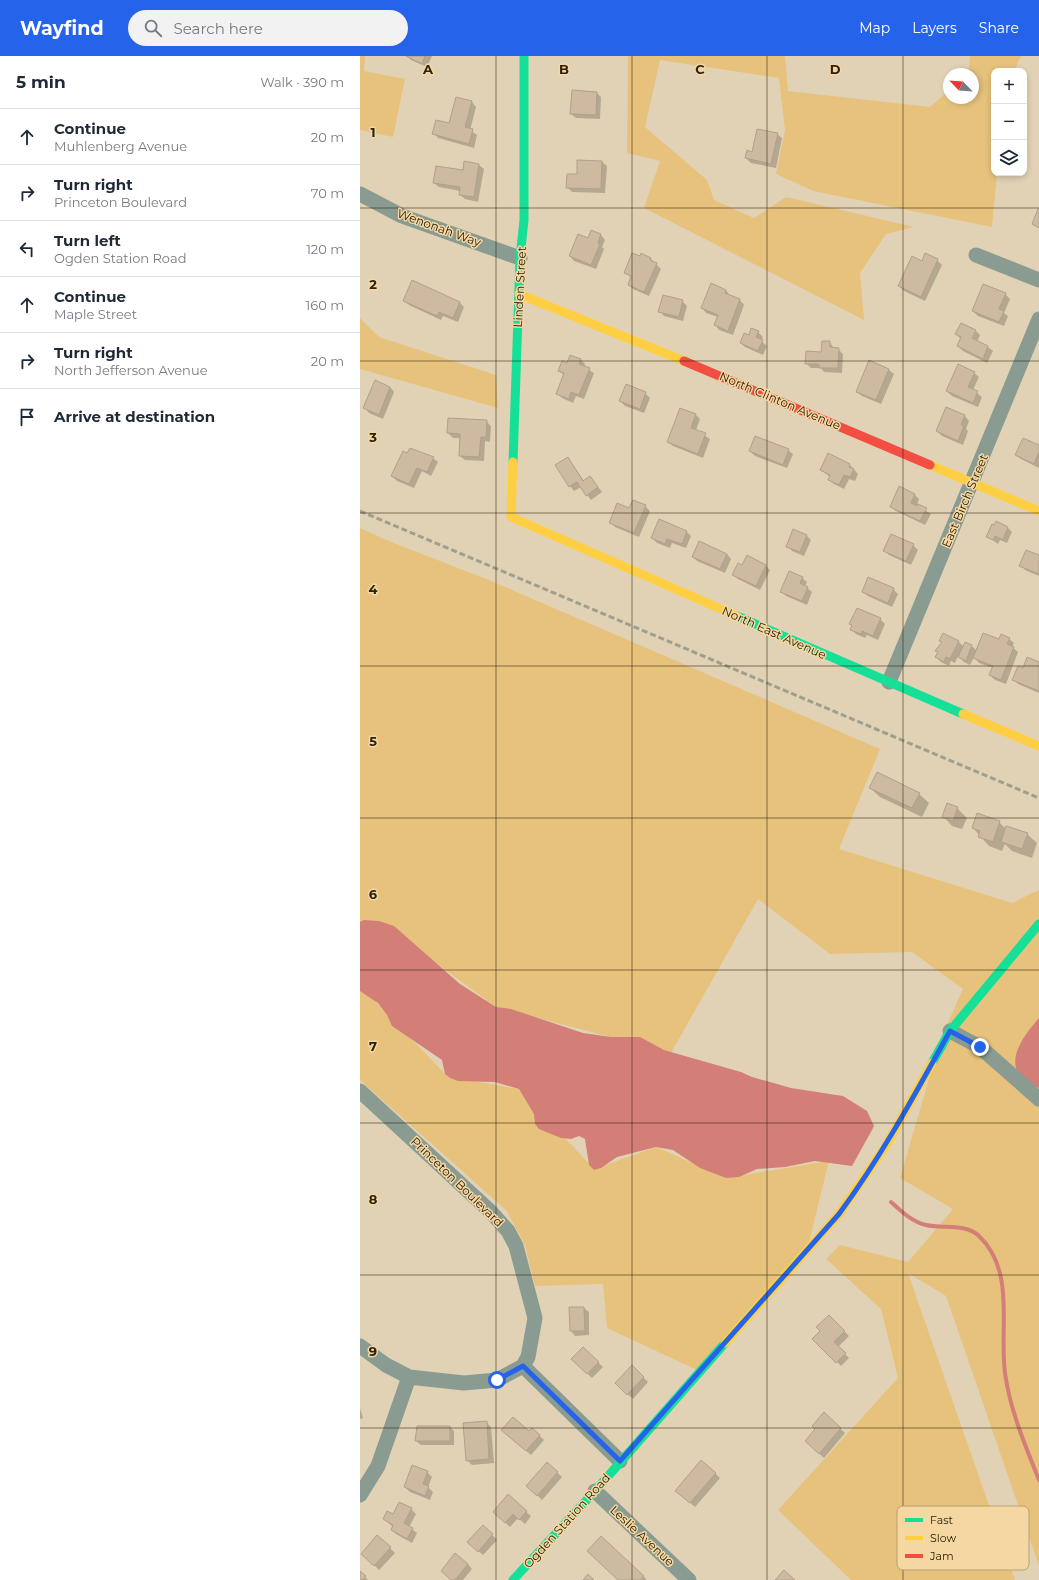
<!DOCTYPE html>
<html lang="en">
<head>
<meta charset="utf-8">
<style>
	:root { --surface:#fff; --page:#f2f2f3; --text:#1f2937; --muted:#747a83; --line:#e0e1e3; --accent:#2563eb }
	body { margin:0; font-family:Montserrat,sans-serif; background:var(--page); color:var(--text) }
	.controls { position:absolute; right:12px; top:12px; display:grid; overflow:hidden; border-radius:8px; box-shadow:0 2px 6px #0003 }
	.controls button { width:36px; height:36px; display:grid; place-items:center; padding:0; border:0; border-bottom:1px solid var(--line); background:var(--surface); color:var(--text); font:20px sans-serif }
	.compass { position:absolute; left:583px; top:12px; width:36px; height:36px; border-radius:50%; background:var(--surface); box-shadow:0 2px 6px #0003; rotate:295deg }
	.stop { position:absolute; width:12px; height:12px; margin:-9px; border:3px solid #2563eb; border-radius:50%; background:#fff }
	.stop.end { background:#2563eb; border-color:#fff; box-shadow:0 1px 4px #0008 }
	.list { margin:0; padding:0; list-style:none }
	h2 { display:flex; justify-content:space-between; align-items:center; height:52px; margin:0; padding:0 16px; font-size:17px }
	h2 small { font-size:13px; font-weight:400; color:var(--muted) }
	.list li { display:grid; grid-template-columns:26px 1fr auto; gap:12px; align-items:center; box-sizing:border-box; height:56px; padding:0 16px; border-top:1px solid var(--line) }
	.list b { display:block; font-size:15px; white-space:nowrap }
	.list p { margin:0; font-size:13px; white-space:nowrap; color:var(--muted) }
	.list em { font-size:13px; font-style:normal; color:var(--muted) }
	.icon { flex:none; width:22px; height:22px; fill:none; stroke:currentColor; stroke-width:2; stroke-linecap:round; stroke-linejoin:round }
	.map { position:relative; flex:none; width:679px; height:1524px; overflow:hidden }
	header { display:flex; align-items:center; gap:24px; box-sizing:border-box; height:56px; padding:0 20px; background:var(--accent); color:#fff }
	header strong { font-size:19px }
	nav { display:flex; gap:22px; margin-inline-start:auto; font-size:14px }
	.search { width:280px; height:36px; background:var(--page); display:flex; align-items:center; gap:10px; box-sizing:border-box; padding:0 14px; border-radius:22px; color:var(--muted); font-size:15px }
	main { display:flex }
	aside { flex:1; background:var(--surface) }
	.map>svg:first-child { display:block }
</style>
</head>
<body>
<header>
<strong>Wayfind</strong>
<div class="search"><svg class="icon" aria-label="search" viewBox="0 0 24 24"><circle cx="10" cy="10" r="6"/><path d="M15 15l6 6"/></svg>Search here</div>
<nav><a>Map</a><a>Layers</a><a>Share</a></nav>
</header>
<main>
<aside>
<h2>5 min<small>Walk · 390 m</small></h2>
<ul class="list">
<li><svg class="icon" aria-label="ahead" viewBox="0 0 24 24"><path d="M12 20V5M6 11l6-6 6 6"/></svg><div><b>Continue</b><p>Muhlenberg Avenue</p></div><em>20 m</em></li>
<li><svg class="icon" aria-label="right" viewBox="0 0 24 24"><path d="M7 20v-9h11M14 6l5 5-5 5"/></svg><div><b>Turn right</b><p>Princeton Boulevard</p></div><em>70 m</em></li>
<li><svg class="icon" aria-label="left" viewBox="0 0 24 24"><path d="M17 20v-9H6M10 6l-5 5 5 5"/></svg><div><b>Turn left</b><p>Ogden Station Road</p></div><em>120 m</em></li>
<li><svg class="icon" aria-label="ahead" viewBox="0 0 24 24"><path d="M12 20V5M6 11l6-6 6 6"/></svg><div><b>Continue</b><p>Maple Street</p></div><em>160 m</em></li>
<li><svg class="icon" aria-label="right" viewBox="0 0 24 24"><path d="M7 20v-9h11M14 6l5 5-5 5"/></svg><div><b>Turn right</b><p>North Jefferson Avenue</p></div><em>20 m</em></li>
<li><svg class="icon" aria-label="arrive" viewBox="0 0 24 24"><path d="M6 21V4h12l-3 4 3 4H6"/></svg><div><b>Arrive at destination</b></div></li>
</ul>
</aside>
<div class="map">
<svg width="679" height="1524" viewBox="0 0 679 1524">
	<rect width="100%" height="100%" fill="#e2d2b5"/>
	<path fill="#e6c27d" d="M0,0H5L4,15L45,23L33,81L0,74Z
		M268,0H425L428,35L570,51L589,34V42H613V18H606L609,16L610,0H661L654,15H634V117H637L632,171L453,135L416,118L425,74L419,22L300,4L285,71L347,124L354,144L394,162L426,141L554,171L526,178L500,217L504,264L284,152L300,105L267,97Z
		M0,262L19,281L136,319L138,352L0,313Z
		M0,472L31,486L129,524L520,693L479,793L652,847L679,834V1510L586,1240L548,1217L655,1524H491L418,1454L538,1322L521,1253L466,1203L480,1189L548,1206L593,1153L540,1122L581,982L603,933L552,896L470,898L398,843L311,997L136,951L19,865L0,882Z
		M0,929L87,1020L159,1033L234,1113L296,1091L366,1122L469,1105L449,1186L337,1314L247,1272L243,1228L175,1230L165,1189L146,1154L0,1024Z"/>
	<path fill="#d37f78" d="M4,864L19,865L34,870L100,928L136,951L151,953L223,977L251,981H280L304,994L381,1016L392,1021L431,1032L483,1040L507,1055L514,1070L512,1074L492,1110L455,1105L425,1111L397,1113L379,1121L366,1122L340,1112L313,1094L296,1091L257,1101L241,1112L234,1114L229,1109L225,1083L219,1080L211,1083L201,1082L179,1073L175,1068L174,1058L159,1033L135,1026L98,1025L90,1022L85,1018L82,1004L32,970L27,959L18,947L0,935V866Z
		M679,962V1032C675,1030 668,1029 665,1026C642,1006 665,978 679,962Z"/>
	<path fill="#0003" d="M47,0H72L67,11L51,4Z
		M236,36L241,41L240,63L216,62L211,58Z
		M97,42L112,46L116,51L110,74L117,79L114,92L78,82L74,77L90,69Z
		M417,78L422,82L416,112L391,107L386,102Z
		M105,106L119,109L124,113L118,146L105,143L100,139V135L79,131L74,127L104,115Z
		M242,106L247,110L245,137L212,136L207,131L218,119Z
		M241,179L245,184L242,191L244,193L236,213L214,205L210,200L228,183Z
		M280,201L291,203L301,213L289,240L273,233L269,229L272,222L265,217Z
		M577,204L582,209L565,245L544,235L539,230L562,206Z
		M53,225L100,247L104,251L98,266L83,260L81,264L49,249L44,245Z
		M366,234L370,240L380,244L384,249L373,279L359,274L355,269L358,261L346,257L342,252Z
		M645,238L650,243L644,257L648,260L644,270L618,260L613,255Z
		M322,245L327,250L323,265L304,260L300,255Z
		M614,275L610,287L616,275L620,279L617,286L628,291L633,295L627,307L603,295L598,290L601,283L596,278Z
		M398,276L403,281L401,285L407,290L403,299L385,291L381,287Z
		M470,286L474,293H478L483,298L482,317L464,316L461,312H451L446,307L462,297Z
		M221,304L225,308L224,311L234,317L224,343L216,340L213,347L202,342L197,337L204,319L199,315L208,308Z
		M510,306L529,314L534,318L521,348L502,340L497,336Z
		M614,317L619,321L613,334L622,341L618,351L592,340L587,335Z
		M30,331L34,336L23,363L9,357L5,352Z
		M285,337L290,342L284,357L265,350L260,345Z
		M586,352L605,360L609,365L606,373L608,375L603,389L582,380L577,375Z
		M336,359L340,363L336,374L350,383L343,402L313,390L308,386Z
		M126,365L131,370L130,386L125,385L124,405L105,404L100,400L101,382H93L88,377Z
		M679,390V412L661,403L656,399Z
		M428,394L433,398L427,412L395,400L390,395Z
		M48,398L73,402L78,406L71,420L62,415L54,432L37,425L32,420Z
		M208,402L224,425L230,421L242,436L231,444L221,431L214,435L210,430Z
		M489,408L498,418L495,425L489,423L484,433L474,428L469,424L470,421L461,414Z
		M555,439L559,443L557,449L571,458L565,469L536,455L531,451Z
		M285,450L290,455L279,481L255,471L250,466L270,453Z
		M636,466L648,472L652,476L647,487L640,484L638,488L627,480Z
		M327,476L331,480L326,492L312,487L310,492L297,487L292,482Z
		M446,479L451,484L444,500L432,495L428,490Z
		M553,489L558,494L551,509L529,499L524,494Z
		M367,498L371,503L365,517L337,505L333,501Z
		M388,500L406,510L410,514L400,534L378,523L373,518L383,511Z
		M679,500V520L665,514L661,509Z
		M442,522L447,526L445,530L452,536L447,549L426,540L421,535Z
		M533,533L538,538L532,551L508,540L503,535Z
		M520,563L525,568L518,584L507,579L505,582L496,578L492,574L493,570L491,568Z
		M584,579L599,586L604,591L605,587L612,590L617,595L639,585L649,583L654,587L652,591L658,596L646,628L635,624L630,619L633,612L619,607L614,601L610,609L604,606L598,600L595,607L591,605L589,610L581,606L576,601L578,596L577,595L583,587L581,585Z
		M679,607V637L658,628L654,623L663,613Z
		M510,732L559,738L569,747L562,761L520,741Z
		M597,752L607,762L602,773L592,770L583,760Z
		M639,766L646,773L667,778L677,787L672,802L652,795L645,788L642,795L629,790L613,772Z
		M224,1252L229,1256V1279L215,1280L211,1275Z
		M469,1260L489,1280L478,1291L489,1302L481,1310L454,1283L461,1275Z
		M223,1292L243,1311L232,1322L212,1303Z
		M272,1310L288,1326L273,1343L256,1327Z
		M0,1352L3,1362L0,1363Z
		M464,1358L485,1377L464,1402L451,1390Z
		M126,1366L131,1371L134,1407L112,1409L107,1404Z
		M90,1371L94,1375V1389H61L56,1385Z
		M169,1376L179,1379L184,1384L171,1399L147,1379Z
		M187,1407L202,1421L182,1444L172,1434Z
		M67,1416L72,1421L68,1431L73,1436L70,1444L50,1436L45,1431Z
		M355,1417L360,1422L335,1451L321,1439Z
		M148,1440L171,1460L165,1468L158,1462L150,1471L139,1461Z
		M51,1453L56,1458L49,1471L57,1477L52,1487L36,1478L32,1474L33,1471L24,1463Z
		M123,1470L137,1484L123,1499L113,1490Z
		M241,1481L287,1524H259Z
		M30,1492L35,1497L19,1514L7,1502Z
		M108,1508L112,1513L103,1524H91L82,1515Z
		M0,1516L8,1524H0Z"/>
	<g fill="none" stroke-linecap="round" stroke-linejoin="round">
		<path stroke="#d37f78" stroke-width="4" d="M531,1146C541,1155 552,1166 566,1169C583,1173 605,1167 619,1180C656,1215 639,1272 645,1317C650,1354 665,1389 679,1424"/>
	</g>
	<path fill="#ceb9a1" stroke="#b0a08c" d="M46,0H65L62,8Z
		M212,34L237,36L236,59L210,58Z
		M96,41L112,45L105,71L113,73L109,88L72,78L76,64L89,67Z
		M397,73L418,77L411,108L385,102L387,94L392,96Z
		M217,104L242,105L241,133L206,132L207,118H217Z
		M104,105L119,108L114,141L99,139L100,131L73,127L76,110L103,114Z
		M678,153H679V172L672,168Z
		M231,174L241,178L238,187L240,188L231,209L209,200L218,178L228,182Z
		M272,197L280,200L281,197L291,202L290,204L297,207L284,236L268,229L271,220L264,217Z
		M565,197L578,203L561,241L538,230L552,200L562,205Z
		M52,224L100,246L93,262L79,256L77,260L43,245Z
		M351,227L366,234L365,237L380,243L368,275L354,269L358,259L341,252Z
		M623,228L646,237L639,253L644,255L639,266L612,255Z
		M303,239L323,244L319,261L298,256Z
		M601,267L616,274L612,282L628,290L623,303L597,290L601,281L595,278Z
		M391,272L399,275L396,281L403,284L398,295L380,287L384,277L389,279Z
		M462,285H470V291L479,292L478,312H459V308H445L446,295L461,296Z
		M210,299L221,303L219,308L230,312L219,339L211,336L209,343L196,338L204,317L198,315L202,305L207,307Z
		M509,304L529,313L516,344L496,336Z
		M598,308L615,316L608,331L618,335L613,347L586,335Z
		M15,324L30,331L19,359L3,352Z
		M266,328L286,336L280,353L259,345Z
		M586,351L605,359L601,369L604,370L598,385L576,375Z
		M320,352L336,358L331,372L346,377L338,398L307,386Z
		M88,362L127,364L126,381H121L119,401L99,400L100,378L87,377Z
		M395,380L429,393L423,409L389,395Z
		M663,382L679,389V396L674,408L655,399Z
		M50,392L74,401L67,416L57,412L49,428L31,420L43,395L47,397Z
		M468,397L490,408L489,411L494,413L490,421L484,419L479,429L468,424L470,419L460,414Z
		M208,401L223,425L230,420L238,431L226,440L217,426L209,431L195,409Z
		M539,430L555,438L551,447L557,450L558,448L567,452L560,465L530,451Z
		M273,444L286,449L274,477L249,467L257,447L269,452Z
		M299,463L327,475L322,488L307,483L305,488L291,482Z
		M636,465L648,471L643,484L635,480L633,484L626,481L632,468L634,469Z
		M433,473L447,479L440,496L426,491Z
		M531,478L554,488L546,505L523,495Z
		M339,485L367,498L360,513L332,501Z
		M666,494L679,499V518L659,510Z
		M387,499L406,509L396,530L372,519L378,507L382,509Z
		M429,515L443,521L440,527L448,531L442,545L420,536Z
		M508,521L534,532L528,547L502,536Z
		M497,552L521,562L513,580L502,575L501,578L490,574L492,569L489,568Z
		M583,577L599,585L590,603L586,601L584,606L575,601L578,596L575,595L582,586L579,585Z
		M623,577L639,583L641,578L650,582L647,588L654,591L641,624L629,619L633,610L613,602Z
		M605,586L612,589L606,605L598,601Z
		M667,601L679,606V635L652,624L658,610L663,612Z
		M517,716L560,737L552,752L509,732Z
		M587,747L598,751L593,765L582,761Z
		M617,757L640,765L633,786L618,781L620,775L612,772Z
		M646,770L668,777L662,793L641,786Z
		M209,1251H224L225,1275H210Z
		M469,1259L485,1275L474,1286L486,1297L476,1307L452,1283L460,1275L456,1271Z
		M223,1291L239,1306L227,1318L211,1303Z
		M272,1309L284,1321L267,1339L255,1327Z
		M464,1356L481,1372L459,1398L445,1385L455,1373L452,1370Z
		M153,1361L169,1375L172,1372L180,1379L166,1395L141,1374Z
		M127,1365L129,1403L106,1405L103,1367Z
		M57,1370H90V1385H55Z
		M341,1404L356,1417L330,1447L315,1435Z
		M187,1406L198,1416L177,1440L166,1430Z
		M52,1409L68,1415L63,1428L69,1430L65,1440L44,1431Z
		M148,1438L167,1455L159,1464L153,1458L145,1467L133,1456Z
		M39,1446L52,1452L44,1467L53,1472L47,1483L31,1474L33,1469L23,1463L27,1455L33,1458Z
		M123,1469L133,1478L118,1496L107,1486Z
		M17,1479L31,1491L14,1510L1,1498Z
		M241,1480L284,1520L280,1524H258L227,1495Z
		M95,1497L108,1508L95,1524H91L81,1515Z
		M424,1514L435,1524H415Z
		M0,1515L6,1520L2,1524H0Z
		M228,1518L234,1524H223Z"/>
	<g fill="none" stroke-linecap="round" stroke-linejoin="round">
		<path stroke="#8a9b91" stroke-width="15" d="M0,138L42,160L160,202
			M616,199L679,224
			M529,626L679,263
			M590,975L620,991L679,1043
			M0,1035L131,1156L148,1175L156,1190L175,1262L168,1301L163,1310
			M0,1290L26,1309L49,1321L104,1327L137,1324L163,1310
			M163,1310L260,1405
			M235,1435L329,1524
			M0,1439L18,1410L49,1321"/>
		<path stroke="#16e098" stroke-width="9" d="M153,406L160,202L164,164V0
			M377,560L603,658
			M572,1007L590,975L679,868
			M153,1524L235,1435L365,1287"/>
		<path stroke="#ffcf43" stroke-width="9" d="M159,238L324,305
			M153,406L151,461L377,560
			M570,409L679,455
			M603,658L679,690
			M365,1287L479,1158L527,1088L572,1007"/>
		<path stroke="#f24e42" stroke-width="9" d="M324,305L570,409"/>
		<path stroke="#9f9f8e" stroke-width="3" stroke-dasharray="6 3" stroke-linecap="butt" d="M0,455L679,742"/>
	</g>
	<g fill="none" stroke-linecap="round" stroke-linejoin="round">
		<path stroke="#2563eb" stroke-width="5" d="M137,1324L163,1310L260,1405L479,1158C522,1100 555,1038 590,975L620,991"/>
	</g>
	<path fill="none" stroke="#2d210c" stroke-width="1" stroke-opacity="0.55" d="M136,0V1524M272,0V1524M407,0V1524M543,0V1524M0,152H679M0,305H679M0,457H679M0,610H679M0,762H679M0,914H679M0,1067H679M0,1219H679M0,1372H679"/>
	<g text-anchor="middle" stroke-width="3" stroke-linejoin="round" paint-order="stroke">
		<g font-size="12" fill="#2d210c" stroke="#f5d7a2">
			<text transform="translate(79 172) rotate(20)" y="4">Wenonah Way</text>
			<text transform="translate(160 231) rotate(-87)" y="4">Linden Street</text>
			<text transform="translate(420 345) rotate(23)" y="4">North Clinton Avenue</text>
			<text transform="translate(605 445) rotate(-67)" y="4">East Birch Street</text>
			<text transform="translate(414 577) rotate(24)" y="4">North East Avenue</text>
			<text transform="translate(97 1126) rotate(44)" y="4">Princeton Boulevard</text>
			<text transform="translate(207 1465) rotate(-48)" y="4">Ogden Station Road</text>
			<text transform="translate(282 1480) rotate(43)" y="4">Leslie Avenue</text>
		</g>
	</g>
	<rect x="537" y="1450" width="132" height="64" rx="6" fill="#f5d7a2" stroke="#b9a075" stroke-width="1"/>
	<rect x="545" y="1462" width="18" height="4" fill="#16e098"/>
	<rect x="545" y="1480" width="18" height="4" fill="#ffcf43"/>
	<rect x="545" y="1498" width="18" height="4" fill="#f24e42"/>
	<g font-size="11" fill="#2d210c">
		<text x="570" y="1468">Fast</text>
		<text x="570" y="1486">Slow</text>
		<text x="570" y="1504">Jam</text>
	</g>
	<g font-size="13" text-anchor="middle" font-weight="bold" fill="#2d210c" stroke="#f5d7a2" stroke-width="3" stroke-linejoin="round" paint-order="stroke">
		<text x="68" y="18">A</text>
		<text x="204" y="18">B</text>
		<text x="340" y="18">C</text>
		<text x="475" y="18">D</text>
		<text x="13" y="81">1</text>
		<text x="13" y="233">2</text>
		<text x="13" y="386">3</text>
		<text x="13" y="538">4</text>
		<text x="13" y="690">5</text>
		<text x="13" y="843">6</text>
		<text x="13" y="995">7</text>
		<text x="13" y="1148">8</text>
		<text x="13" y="1300">9</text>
	</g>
</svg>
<div class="controls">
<button>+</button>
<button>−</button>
<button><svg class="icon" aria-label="layers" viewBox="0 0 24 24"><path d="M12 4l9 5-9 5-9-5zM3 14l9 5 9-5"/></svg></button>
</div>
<svg class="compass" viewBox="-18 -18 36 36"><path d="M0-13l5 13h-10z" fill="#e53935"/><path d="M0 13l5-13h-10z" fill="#747a83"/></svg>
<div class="stop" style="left:137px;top:1324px"></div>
<div class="stop end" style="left:620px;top:991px"></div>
</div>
</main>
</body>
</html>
